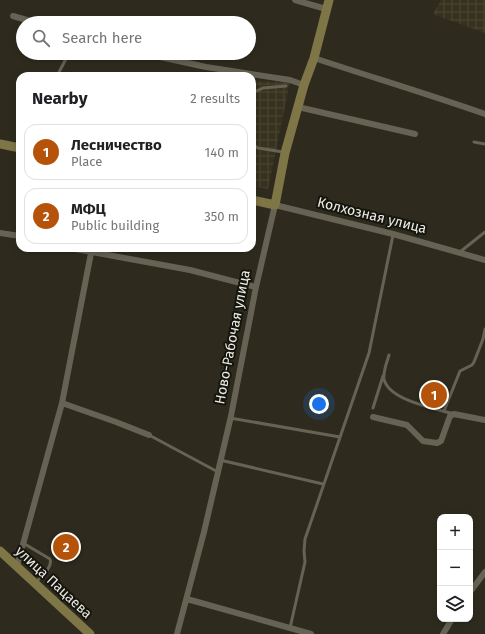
<!DOCTYPE html>
<html lang="en">
<head>
<meta charset="utf-8">
<style>
	:root { --surface:#fff; --page:#f6f6f6; --text:#202124; --muted:#757577; --line:#e0e0e0; --accent:#b45309 }
	body { margin:0; font-family:"Fira Sans",sans-serif; background:var(--page); color:var(--text) }
	.controls { position:absolute; right:12px; bottom:12px; display:grid; overflow:hidden; border-radius:8px; box-shadow:0 2px 6px #0003 }
	.controls button { width:36px; height:36px; display:grid; place-items:center; padding:0; border:0; border-bottom:1px solid var(--line); background:var(--surface); color:var(--text); font:20px sans-serif }
	.you { position:absolute; left:319px; top:404px; width:14px; height:14px; margin:-10px; border:3px solid #fff; border-radius:50%; background:#1a73e8; box-shadow:0 0 0 6px #1a73e833 }
	.badge { display:grid; place-items:center; width:26px; height:26px; border-radius:50%; background:var(--accent); color:#fff; font-size:13px; font-weight:700 }
	.pin { position:absolute; translate:-50% -50%; border:2px solid #fff; box-shadow:0 1px 4px #0006 }
	.list { margin:0; padding:0; list-style:none }
	h2 { display:flex; justify-content:space-between; align-items:center; height:52px; margin:0; padding:0 16px; font-size:17px }
	h2 small { font-size:13px; font-weight:400; color:var(--muted) }
	.list li { display:grid; grid-template-columns:26px 1fr auto; gap:12px; align-items:center; box-sizing:border-box; height:56px; margin:0 8px 8px; padding:0 8px; border:1px solid var(--line); border-radius:12px }
	.list b { display:block; font-size:15px; white-space:nowrap }
	.list p { margin:0; font-size:13px; white-space:nowrap; color:var(--muted) }
	.list em { font-size:13px; font-style:normal; color:var(--muted) }
	.icon { flex:none; width:22px; height:22px; fill:none; stroke:currentColor; stroke-width:2; stroke-linecap:round; stroke-linejoin:round }
	.map { position:relative; flex:none; width:485px; height:634px; overflow:hidden }
	.search { position:absolute; background:var(--surface); box-shadow:0 2px 6px #0003; left:16px; top:16px; width:240px; height:44px; display:flex; align-items:center; gap:10px; box-sizing:border-box; padding:0 14px; border-radius:22px; color:var(--muted); font-size:15px }
	.panel { position:absolute; background:var(--surface); box-shadow:0 2px 6px #0003; left:16px; top:72px; width:240px; height:180px; border-radius:12px }
	.map>svg:first-child { display:block }
</style>
</head>
<body>
<div class="map">
<svg width="485" height="634" viewBox="0 0 485 634">
	<defs>
		<pattern id="industrial-grid" width="8" height="8" patternUnits="userSpaceOnUse"><rect width="8" height="8" fill="#36321e"/><path d="M0 4h8M4 0v8" fill="none" stroke="#4a4634"/></pattern>
	</defs>
	<rect width="100%" height="100%" fill="#2e2b1e"/>
	<path fill="url(#industrial-grid)" d="M441,0H485V33L433,14Z
		M252,81L290,82L268,189L252,186Z"/>
	<g fill="none" stroke-linecap="round" stroke-linejoin="round">
		<path stroke="#666354" stroke-width="3" d="M57,76L69,53
			M252,93L263,88L286,86
			M474,142L485,144
			M252,144L258,148L283,152
			M460,252L485,232
			M389,355C387,362 383,371 384,379C388,400 436,409 454,414
			M373,408L383,376
			M444,411L460,371L472,365L474,362L483,339L485,329
			M230,418L340,437
			M149,435L218,472
			M220,460L323,484
			M23,543L50,559C53,567 42,576 36,582
			M290,628L305,562L304,551L305,539L369,353L393,235"/>
		<path stroke="#666354" stroke-width="6" d="M295,0L326,9
			M13,16L37,23
			M142,53L206,67L290,80L304,85
			M314,58C371,77 428,94 485,114
			M298,107L415,134
			M0,233L20,236
			M70,248L190,270L256,287
			M62,403L116,422L149,435
			M373,417L407,425L423,441L437,443L441,441L450,416L454,414L485,420
			M17,566L62,403L91,253
			M470,592L485,572
			M187,599L311,634
			M177,634L204,532L231,416L256,287L275,205L393,234L485,260
			M443,634L452,619"/>
		<path stroke="#7f7648" stroke-width="9" d="M0,144L20,148
			M252,200L275,205L285,153L304,85L314,58L329,0
			M0,551L90,634"/>
	</g>
	<g text-anchor="middle" stroke-width="4" stroke-linejoin="round" paint-order="stroke">
		<g font-size="14" fill="#ecebe2" stroke="#15140e">
			<text transform="translate(372 215) rotate(14)" y="5">Колхозная улица</text>
			<text transform="translate(232 337) rotate(-79)" y="5">Ново-Рабочая улица</text>
			<text transform="translate(54 582) rotate(43)" y="5">улица Пацаева</text>
		</g>
	</g>
</svg>
<div class="controls">
<button>+</button>
<button>−</button>
<button><svg class="icon" aria-label="layers" viewBox="0 0 24 24"><path d="M12 4l9 5-9 5-9-5zM3 14l9 5 9-5"/></svg></button>
</div>
<div class="you"></div>
<div class="pin badge" style="left:434px;top:395px">1</div>
<div class="pin badge" style="left:66px;top:547px">2</div>
<div class="search"><svg class="icon" aria-label="search" viewBox="0 0 24 24"><circle cx="10" cy="10" r="6"/><path d="M15 15l6 6"/></svg>Search here</div>
<section class="panel">
<h2>Nearby<small>2 results</small></h2>
<ul class="list">
<li><span class="badge">1</span><div><b>Лесничество</b><p>Place</p></div><em>140 m</em></li>
<li><span class="badge">2</span><div><b>МФЦ</b><p>Public building</p></div><em>350 m</em></li>
</ul>
</section>
</div>
</body>
</html>
